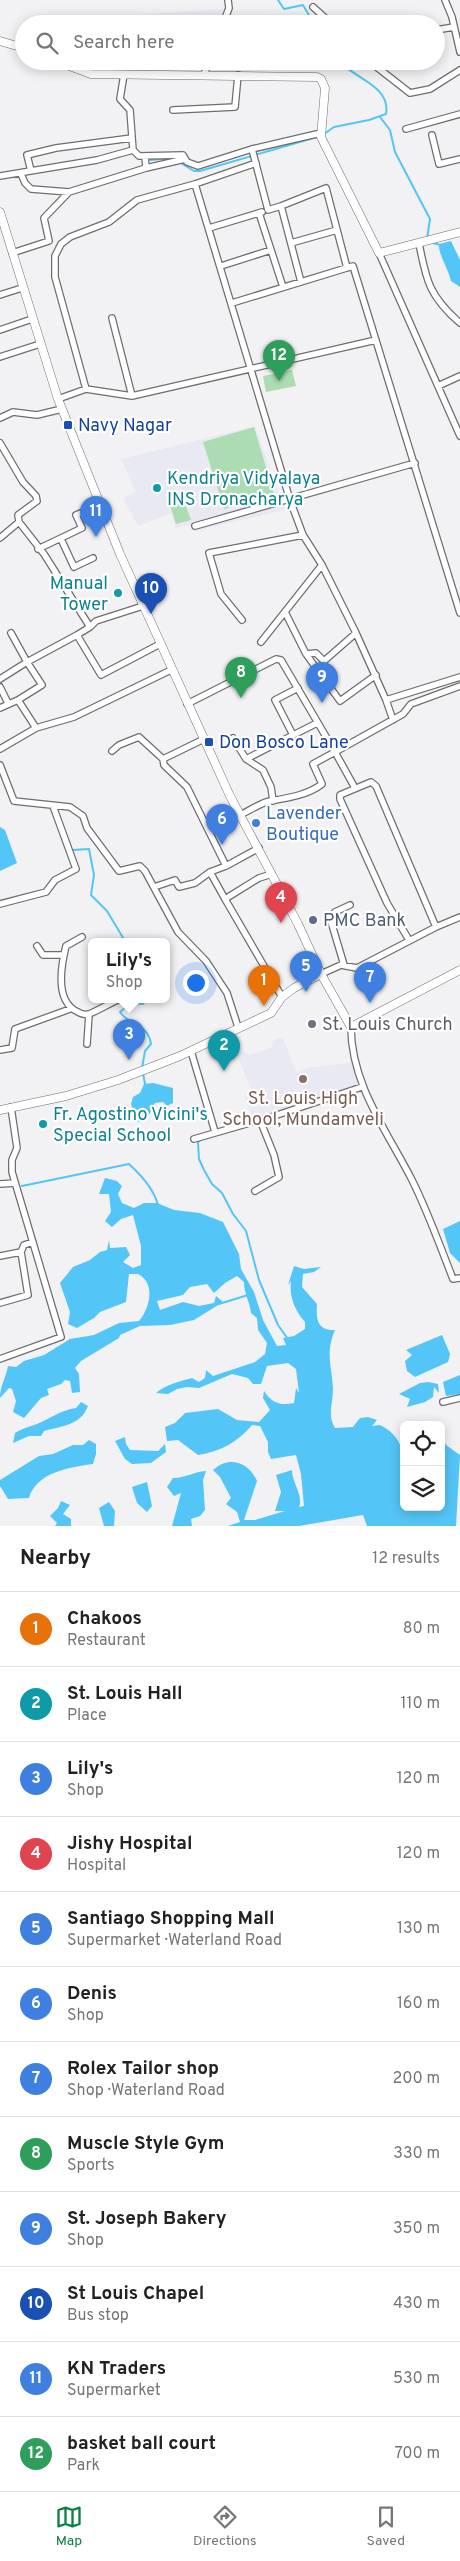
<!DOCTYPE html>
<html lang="en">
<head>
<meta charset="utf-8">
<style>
	:root { --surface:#fff; --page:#f2f2f2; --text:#222; --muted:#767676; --line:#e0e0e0; --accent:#0b8043 }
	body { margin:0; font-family:Overpass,sans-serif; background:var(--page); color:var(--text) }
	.controls { position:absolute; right:15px; bottom:15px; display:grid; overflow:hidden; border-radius:8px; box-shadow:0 2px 12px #0003 }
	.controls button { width:45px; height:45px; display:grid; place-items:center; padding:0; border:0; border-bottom:1px solid var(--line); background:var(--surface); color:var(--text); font:25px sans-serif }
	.you { position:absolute; left:195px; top:982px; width:18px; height:18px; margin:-12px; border:4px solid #fff; border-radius:50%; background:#1a73e8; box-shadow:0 0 0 8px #1a73e833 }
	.badge { display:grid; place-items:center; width:32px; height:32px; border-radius:50%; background:var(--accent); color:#fff; font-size:16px; font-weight:700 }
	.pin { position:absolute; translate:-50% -41px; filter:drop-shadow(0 1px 2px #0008) }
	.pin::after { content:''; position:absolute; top:26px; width:18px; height:15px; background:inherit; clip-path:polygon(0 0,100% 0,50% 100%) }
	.popup { position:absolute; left:88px; top:938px; width:82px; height:65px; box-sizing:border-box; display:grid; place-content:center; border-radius:8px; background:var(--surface); filter:drop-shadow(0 1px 4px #0005); font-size:16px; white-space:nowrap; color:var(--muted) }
	.popup b { font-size:19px; color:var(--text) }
	.popup::after { content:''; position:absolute; left:50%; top:100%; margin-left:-10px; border:10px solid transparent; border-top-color:var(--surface) }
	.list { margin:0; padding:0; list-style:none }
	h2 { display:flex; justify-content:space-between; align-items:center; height:65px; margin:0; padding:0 20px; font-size:21px }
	h2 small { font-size:16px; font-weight:400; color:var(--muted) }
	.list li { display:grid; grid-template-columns:32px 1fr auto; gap:15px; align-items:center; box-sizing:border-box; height:75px; padding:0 20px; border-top:1px solid var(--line) }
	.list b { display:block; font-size:19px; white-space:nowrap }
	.list p { margin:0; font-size:16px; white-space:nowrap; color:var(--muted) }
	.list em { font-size:16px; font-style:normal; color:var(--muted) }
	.icon { flex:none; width:28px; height:28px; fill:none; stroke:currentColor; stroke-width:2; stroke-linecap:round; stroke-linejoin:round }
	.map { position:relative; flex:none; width:460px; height:1526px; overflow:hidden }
	.search { position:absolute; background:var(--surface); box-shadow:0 2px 12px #0003; left:15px; right:15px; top:15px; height:55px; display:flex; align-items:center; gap:12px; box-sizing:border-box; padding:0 18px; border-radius:28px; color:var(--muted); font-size:19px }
	.sheet { height:965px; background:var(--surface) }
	nav { display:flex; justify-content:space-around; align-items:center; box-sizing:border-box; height:70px; border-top:1px solid var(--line); background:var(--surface); font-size:14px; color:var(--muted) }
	nav a { display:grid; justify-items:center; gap:2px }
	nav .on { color:var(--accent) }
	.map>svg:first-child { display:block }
</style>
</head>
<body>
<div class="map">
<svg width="460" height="1526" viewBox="0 0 460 1526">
	<rect width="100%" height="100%" fill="#f2f2f4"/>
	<path fill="#e9e9f3" d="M224,9L219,24H88V18Z
		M255,426L285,510L195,531L193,524L176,528L171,513L138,526L123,498L136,492L121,459Z
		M283,1038L296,1072L307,1068L356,1062L361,1087L254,1123L245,1097L252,1092L237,1055L240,1051L250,1055L272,1047L273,1040Z"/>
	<path fill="#acdcb1" d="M221,17L219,24H154L153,19Z
		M292,370L296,386L266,392L263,376Z
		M254,427L274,494L224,509L203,442Z
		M183,498L191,520L176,524L169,502Z"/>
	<path fill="#53c5f6" d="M451,241L460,260V287L451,281C448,268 438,254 439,244Z
		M0,827L5,830L17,863L0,871Z
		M153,1083L173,1088V1103L167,1106L163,1102L155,1103L147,1119L137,1122L131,1104L133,1097L140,1093L144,1084Z
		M105,1178L117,1181L122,1186L118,1194L122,1203L134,1208L144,1203H157L174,1210L200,1213L223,1222L239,1254L241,1269L254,1292L263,1320L277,1346L286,1345L283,1338L294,1336L305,1329V1322C294,1310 289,1295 291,1281L288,1285L294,1266L304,1269L321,1267L314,1272L303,1274L302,1287L317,1304C316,1319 317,1331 335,1330C325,1354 332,1366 333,1389C333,1403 327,1416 335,1428L353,1427L360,1418L368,1417L377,1420L372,1426L380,1425C413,1441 404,1476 404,1507H441V1433L446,1445L460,1455L456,1526H367L363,1515L299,1526H228L240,1522L237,1512L226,1504L231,1498L220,1477L213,1470C229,1455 249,1462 257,1481L244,1520H255L285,1511H275L281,1492L276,1475L292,1470C292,1483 304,1496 299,1507L304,1506L301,1474L296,1455L271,1459L268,1452V1442L260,1426L252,1425C239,1441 220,1452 198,1455L178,1440L167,1441L165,1427L175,1423L185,1413L218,1409L237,1420L259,1422L270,1410L263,1398L264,1391C272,1403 280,1406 294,1403L296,1388L299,1393L296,1369L288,1363L267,1366L261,1384H253L248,1378L232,1374L199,1388L187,1387L177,1389L168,1394L156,1393C165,1385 180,1381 192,1378L199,1382L205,1378L206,1370L213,1376L255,1362L265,1354L267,1343L258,1330L257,1318L251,1313C250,1302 244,1294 244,1282L237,1276L225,1283L214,1293L207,1284L190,1287L183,1295L157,1301L160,1310L183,1302L199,1306L214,1303L216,1296L223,1302L194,1320L170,1325L140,1326L120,1335L119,1338L81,1361L75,1368L79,1374L80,1392L72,1393L70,1381L65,1380L61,1384L47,1389L49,1395L41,1398L24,1418L13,1412L16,1401L12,1389L9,1388L0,1398C0,1385 6,1378 8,1366L16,1367L24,1361L44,1355L70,1339L94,1335L119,1323L139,1321C150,1308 156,1283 138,1274H129L126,1302L100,1312L94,1318L77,1328L68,1324L70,1312L60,1283L73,1267L90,1260L100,1252L107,1250L109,1240L110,1248L126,1247L130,1255L123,1262L133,1268L141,1265V1246L133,1215L121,1219L112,1227L105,1221L111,1212L109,1194H99Z
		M460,1221V1263L450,1253L443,1229Z
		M442,1335L450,1354L448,1362L415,1377L407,1371L405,1361L412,1355L406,1350Z
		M460,1375V1394L446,1396L443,1382Z
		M428,1382L438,1384L439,1393L434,1387L433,1397L425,1402L407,1407L410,1399L399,1394L420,1383Z
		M81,1402L88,1406C81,1425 62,1426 44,1431L41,1436H29L13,1443L15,1433C23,1428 29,1427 37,1424C49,1419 61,1410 76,1408Z
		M125,1437L126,1444L130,1450L158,1451L165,1444L166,1452L151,1463L132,1464L125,1459L115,1441Z
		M89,1440L96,1444V1454L93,1464C71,1467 36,1472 29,1498L8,1499L0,1486V1480L39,1456L53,1454L73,1445H83Z
		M206,1471L203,1480L205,1510L200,1516L191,1519L192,1526H172L181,1493L174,1496L167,1487L173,1478C186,1478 192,1472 206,1471Z
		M147,1482L152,1506L147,1512L137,1503L132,1487Z
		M61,1501L70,1505L63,1514L71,1519V1526H55L57,1523L50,1516L58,1508Z
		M109,1502L115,1511L114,1526H104L99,1508Z"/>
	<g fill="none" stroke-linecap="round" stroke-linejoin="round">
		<path stroke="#53c5f6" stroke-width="2" d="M278,0L284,9L303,5L314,24
			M380,117L390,130L395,152L430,219L427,239
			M324,134L334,127L369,120L386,114C391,86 355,79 339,61
			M150,160L173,158L176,160
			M179,162L194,171H200L317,137
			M430,242L440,245
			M73,850L89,849L94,875L91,895L107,911L125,941
			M142,1068L145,1051L151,1044C148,1023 130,1027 120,1012L131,1003L143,1004L146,999
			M143,1073L145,1084
			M234,1125L238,1117L249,1115
			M202,1139L198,1142L199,1159L204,1170L212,1184L222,1193L233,1214L246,1231L259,1280L278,1325L288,1339
			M22,1186L129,1164C141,1175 155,1190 158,1206
			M219,1304L248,1295"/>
		<g stroke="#6e6e70" stroke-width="8">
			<path id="street" d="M445,0L452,17L460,52
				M313,7L332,24
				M223,24L229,8L228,0
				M436,30L454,27
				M369,61L410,93L430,89L460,70
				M124,74L120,99L130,110L133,150L139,156L183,155L187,162L198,166L252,149L321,133
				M204,75L209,61
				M173,110L235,107L238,75
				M406,129L460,114
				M432,135L439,164L460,159
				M252,149L268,210L281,206L301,282
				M146,168L185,159
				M31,171L27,155L56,148L132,138
				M21,174L25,183L31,189L69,192
				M0,176L97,160L133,150
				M195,184L256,163
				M281,206L326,188L347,268
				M259,213L283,287
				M209,228L262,212
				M291,243L337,230
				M419,243C426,281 430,297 460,323
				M12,253L49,241L44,218L69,192L146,168L145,156
				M379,253L460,436
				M221,266L271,250
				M0,295L22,288
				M232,303L353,266L460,613
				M112,318L132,396
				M0,330L32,319
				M0,357L40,344
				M438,386L460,376
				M86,389L55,277V256L61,244L70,237L109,222L137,200L195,184L290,500L303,535L322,565L356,633L386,700L460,677
				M58,399L86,389L132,396L376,340
				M0,418L13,412L37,415L62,409
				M0,443L23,482L36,496L37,501L18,515L19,522
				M195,526L415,463
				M0,538L19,522L44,554L90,627L96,621L143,606
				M61,539L74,567L93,558
				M38,549L82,528L76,515L100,505
				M285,612L306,654L316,653L324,661L356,633
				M242,620L221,594L209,553L303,535
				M11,633L27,662L77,635L101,675L160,644
				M77,635L90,627
				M261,642L322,565
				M306,654L340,701L376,675
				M0,679L27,662L42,685L18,700
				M0,687L8,703
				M386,700L393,720
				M187,704L276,659L281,660L335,752L403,714L411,704L460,686
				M0,708L18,700L36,728
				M293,735L275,700L298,688
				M233,738L246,759L263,770L271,787L273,801
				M204,739L163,759L164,765L187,787L226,866L259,848
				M0,749L36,728L74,717L171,670
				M112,751L119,745L139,737L163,759
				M246,759L317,723
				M0,765L14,801L70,807L83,816L87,828L119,871L140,866L145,871L178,932L206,961L227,993L238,1027
				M240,815C249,811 260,803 270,801C288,798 308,795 322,784L313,764L335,752L355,788
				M272,874L259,878L225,899L282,997
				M154,887L175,880L179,887L195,883L210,872
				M225,899L210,872L226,866
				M0,904L46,892L55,880L76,869L53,806
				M436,927L460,917
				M82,937L66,946C61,966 55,1002 78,1012C81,1014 85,1015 89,1014C99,1010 110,1003 120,999
				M37,946L43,955H64
				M344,965L330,918L335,912L350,905
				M321,974L341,965L357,968L436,927L376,786L371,782L340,795V799L387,903L409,940
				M351,1027C351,1084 387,1131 412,1180C428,1212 440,1246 453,1279L460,1278
				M87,1044L89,1014
				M0,1050L12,1048L15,1029L70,1009
				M191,1051L215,1132
				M194,1139L274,1116L362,1087
				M0,1184L15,1183
				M255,1191L279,1177L274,1155L260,1120
				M0,1256L21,1252L24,1245L33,1242
				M0,1303L28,1295L21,1252
				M0,1359L61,1337L12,1172V1160L17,1148L11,1107
				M443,1402L460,1398"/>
		</g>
		<g stroke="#6e6e70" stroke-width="9">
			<path id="secondary" d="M0,41L24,48
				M56,61L91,74L317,77L321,79L325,88L321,137L379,253L460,232
				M0,212L58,399L120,554L230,796L298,924L321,974L351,1027L460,970
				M0,1110L66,1096L118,1080L180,1056L271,1013L282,997L294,988L321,974"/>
		</g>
		<use href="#street" stroke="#fff" stroke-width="5.5"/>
		<use href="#secondary" stroke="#fff" stroke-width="8"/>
	</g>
	<g fill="#1a4fb4" stroke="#fff" stroke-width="2">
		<rect x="63" y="420" width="10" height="10" rx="2.5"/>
		<rect x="204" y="737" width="10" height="10" rx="2.5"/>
	</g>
	<g fill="#0f9aa8" stroke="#fff" stroke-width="2">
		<circle cx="157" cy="488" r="5"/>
		<circle cx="118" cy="593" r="5"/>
		<circle cx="43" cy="1124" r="5"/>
	</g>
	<circle fill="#3f7fe0" stroke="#fff" stroke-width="2" cx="256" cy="823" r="5"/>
	<circle fill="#5c6f8a" stroke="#fff" stroke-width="2" cx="313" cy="920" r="5"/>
	<circle fill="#6b7280" stroke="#fff" stroke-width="2" cx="312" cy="1024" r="5"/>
	<circle fill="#8d6e63" stroke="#fff" stroke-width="2" cx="303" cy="1079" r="5"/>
	<g text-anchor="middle" stroke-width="4.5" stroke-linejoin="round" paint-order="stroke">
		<g font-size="18" fill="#164399" stroke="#fff" text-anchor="start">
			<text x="78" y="431">Navy Nagar</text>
			<text x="219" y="748">Don Bosco Lane</text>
		</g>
		<g font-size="18" fill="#0d838f" stroke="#fff" text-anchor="start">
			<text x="167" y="484">Kendriya Vidyalaya<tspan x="167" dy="21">INS Dronacharya</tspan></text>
			<text x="108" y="589" text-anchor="end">Manual<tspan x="108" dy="21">Tower</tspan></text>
			<text x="53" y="1120">Fr. Agostino Vicini's<tspan x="53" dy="21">Special School</tspan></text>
		</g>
		<g font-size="18" fill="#366cbe" stroke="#fff" text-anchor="start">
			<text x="266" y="819">Lavender<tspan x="266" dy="21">Boutique</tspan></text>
		</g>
		<g font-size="18" fill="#4e5e75" stroke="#fff" text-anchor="start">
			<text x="323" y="926">PMC Bank</text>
		</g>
		<g font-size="18" fill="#5b616d" stroke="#fff" text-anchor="start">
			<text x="322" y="1030">St. Louis Church</text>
		</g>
		<g font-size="18" fill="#785e54" stroke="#fff">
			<text x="303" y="1104">St. Louis High<tspan x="303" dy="21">School, Mundamveli</tspan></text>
		</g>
	</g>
</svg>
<div class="controls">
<button><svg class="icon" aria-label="locate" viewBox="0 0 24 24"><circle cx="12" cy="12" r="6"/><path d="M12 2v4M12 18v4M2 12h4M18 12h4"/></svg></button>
<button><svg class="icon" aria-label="layers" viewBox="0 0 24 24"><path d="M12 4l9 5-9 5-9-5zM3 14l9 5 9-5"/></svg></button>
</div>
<div class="you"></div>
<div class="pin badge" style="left:264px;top:1006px;background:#e8710a">1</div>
<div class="pin badge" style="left:224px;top:1071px;background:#0f9aa8">2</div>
<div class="pin badge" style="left:129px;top:1060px;background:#3f7fe0">3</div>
<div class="popup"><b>Lily's</b>Shop</div>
<div class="pin badge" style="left:281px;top:923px;background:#e0444e">4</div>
<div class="pin badge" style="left:306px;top:992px;background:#3f7fe0">5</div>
<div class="pin badge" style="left:222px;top:845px;background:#3f7fe0">6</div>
<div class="pin badge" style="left:370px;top:1003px;background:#3f7fe0">7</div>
<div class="pin badge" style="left:241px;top:698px;background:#2e9e5b">8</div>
<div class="pin badge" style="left:322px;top:703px;background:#3f7fe0">9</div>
<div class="pin badge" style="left:151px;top:614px;background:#1a4fb4">10</div>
<div class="pin badge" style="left:96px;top:537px;background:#3f7fe0">11</div>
<div class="pin badge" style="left:279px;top:381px;background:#2e9e5b">12</div>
<div class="search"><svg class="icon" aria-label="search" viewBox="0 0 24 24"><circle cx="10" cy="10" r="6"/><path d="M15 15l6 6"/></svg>Search here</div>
</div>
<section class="sheet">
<h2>Nearby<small>12 results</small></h2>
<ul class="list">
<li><span class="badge" style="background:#e8710a">1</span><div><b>Chakoos</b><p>Restaurant</p></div><em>80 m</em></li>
<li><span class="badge" style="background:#0f9aa8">2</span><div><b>St. Louis Hall</b><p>Place</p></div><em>110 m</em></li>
<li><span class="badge" style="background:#3f7fe0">3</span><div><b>Lily's</b><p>Shop</p></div><em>120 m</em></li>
<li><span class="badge" style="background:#e0444e">4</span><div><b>Jishy Hospital</b><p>Hospital</p></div><em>120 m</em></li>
<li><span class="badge" style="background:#3f7fe0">5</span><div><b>Santiago Shopping Mall</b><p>Supermarket · Waterland Road</p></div><em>130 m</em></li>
<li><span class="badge" style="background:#3f7fe0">6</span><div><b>Denis</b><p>Shop</p></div><em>160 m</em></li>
<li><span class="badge" style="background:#3f7fe0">7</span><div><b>Rolex Tailor shop</b><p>Shop · Waterland Road</p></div><em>200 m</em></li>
<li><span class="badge" style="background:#2e9e5b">8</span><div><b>Muscle Style Gym</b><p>Sports</p></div><em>330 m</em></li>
<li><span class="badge" style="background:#3f7fe0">9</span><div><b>St. Joseph Bakery</b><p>Shop</p></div><em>350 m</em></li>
<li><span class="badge" style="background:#1a4fb4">10</span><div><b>St Louis Chapel</b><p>Bus stop</p></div><em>430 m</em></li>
<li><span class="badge" style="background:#3f7fe0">11</span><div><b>KN Traders</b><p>Supermarket</p></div><em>530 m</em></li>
<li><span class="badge" style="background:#2e9e5b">12</span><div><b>basket ball court</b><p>Park</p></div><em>700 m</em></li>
</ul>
</section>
<nav>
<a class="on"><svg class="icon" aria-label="map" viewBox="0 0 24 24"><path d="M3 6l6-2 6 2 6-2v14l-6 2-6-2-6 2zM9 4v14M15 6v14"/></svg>Map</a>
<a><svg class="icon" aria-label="directions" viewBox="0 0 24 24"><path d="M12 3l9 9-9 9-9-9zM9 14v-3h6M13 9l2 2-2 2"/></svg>Directions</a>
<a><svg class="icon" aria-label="saved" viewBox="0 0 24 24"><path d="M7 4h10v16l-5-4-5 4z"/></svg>Saved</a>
</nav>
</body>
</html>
